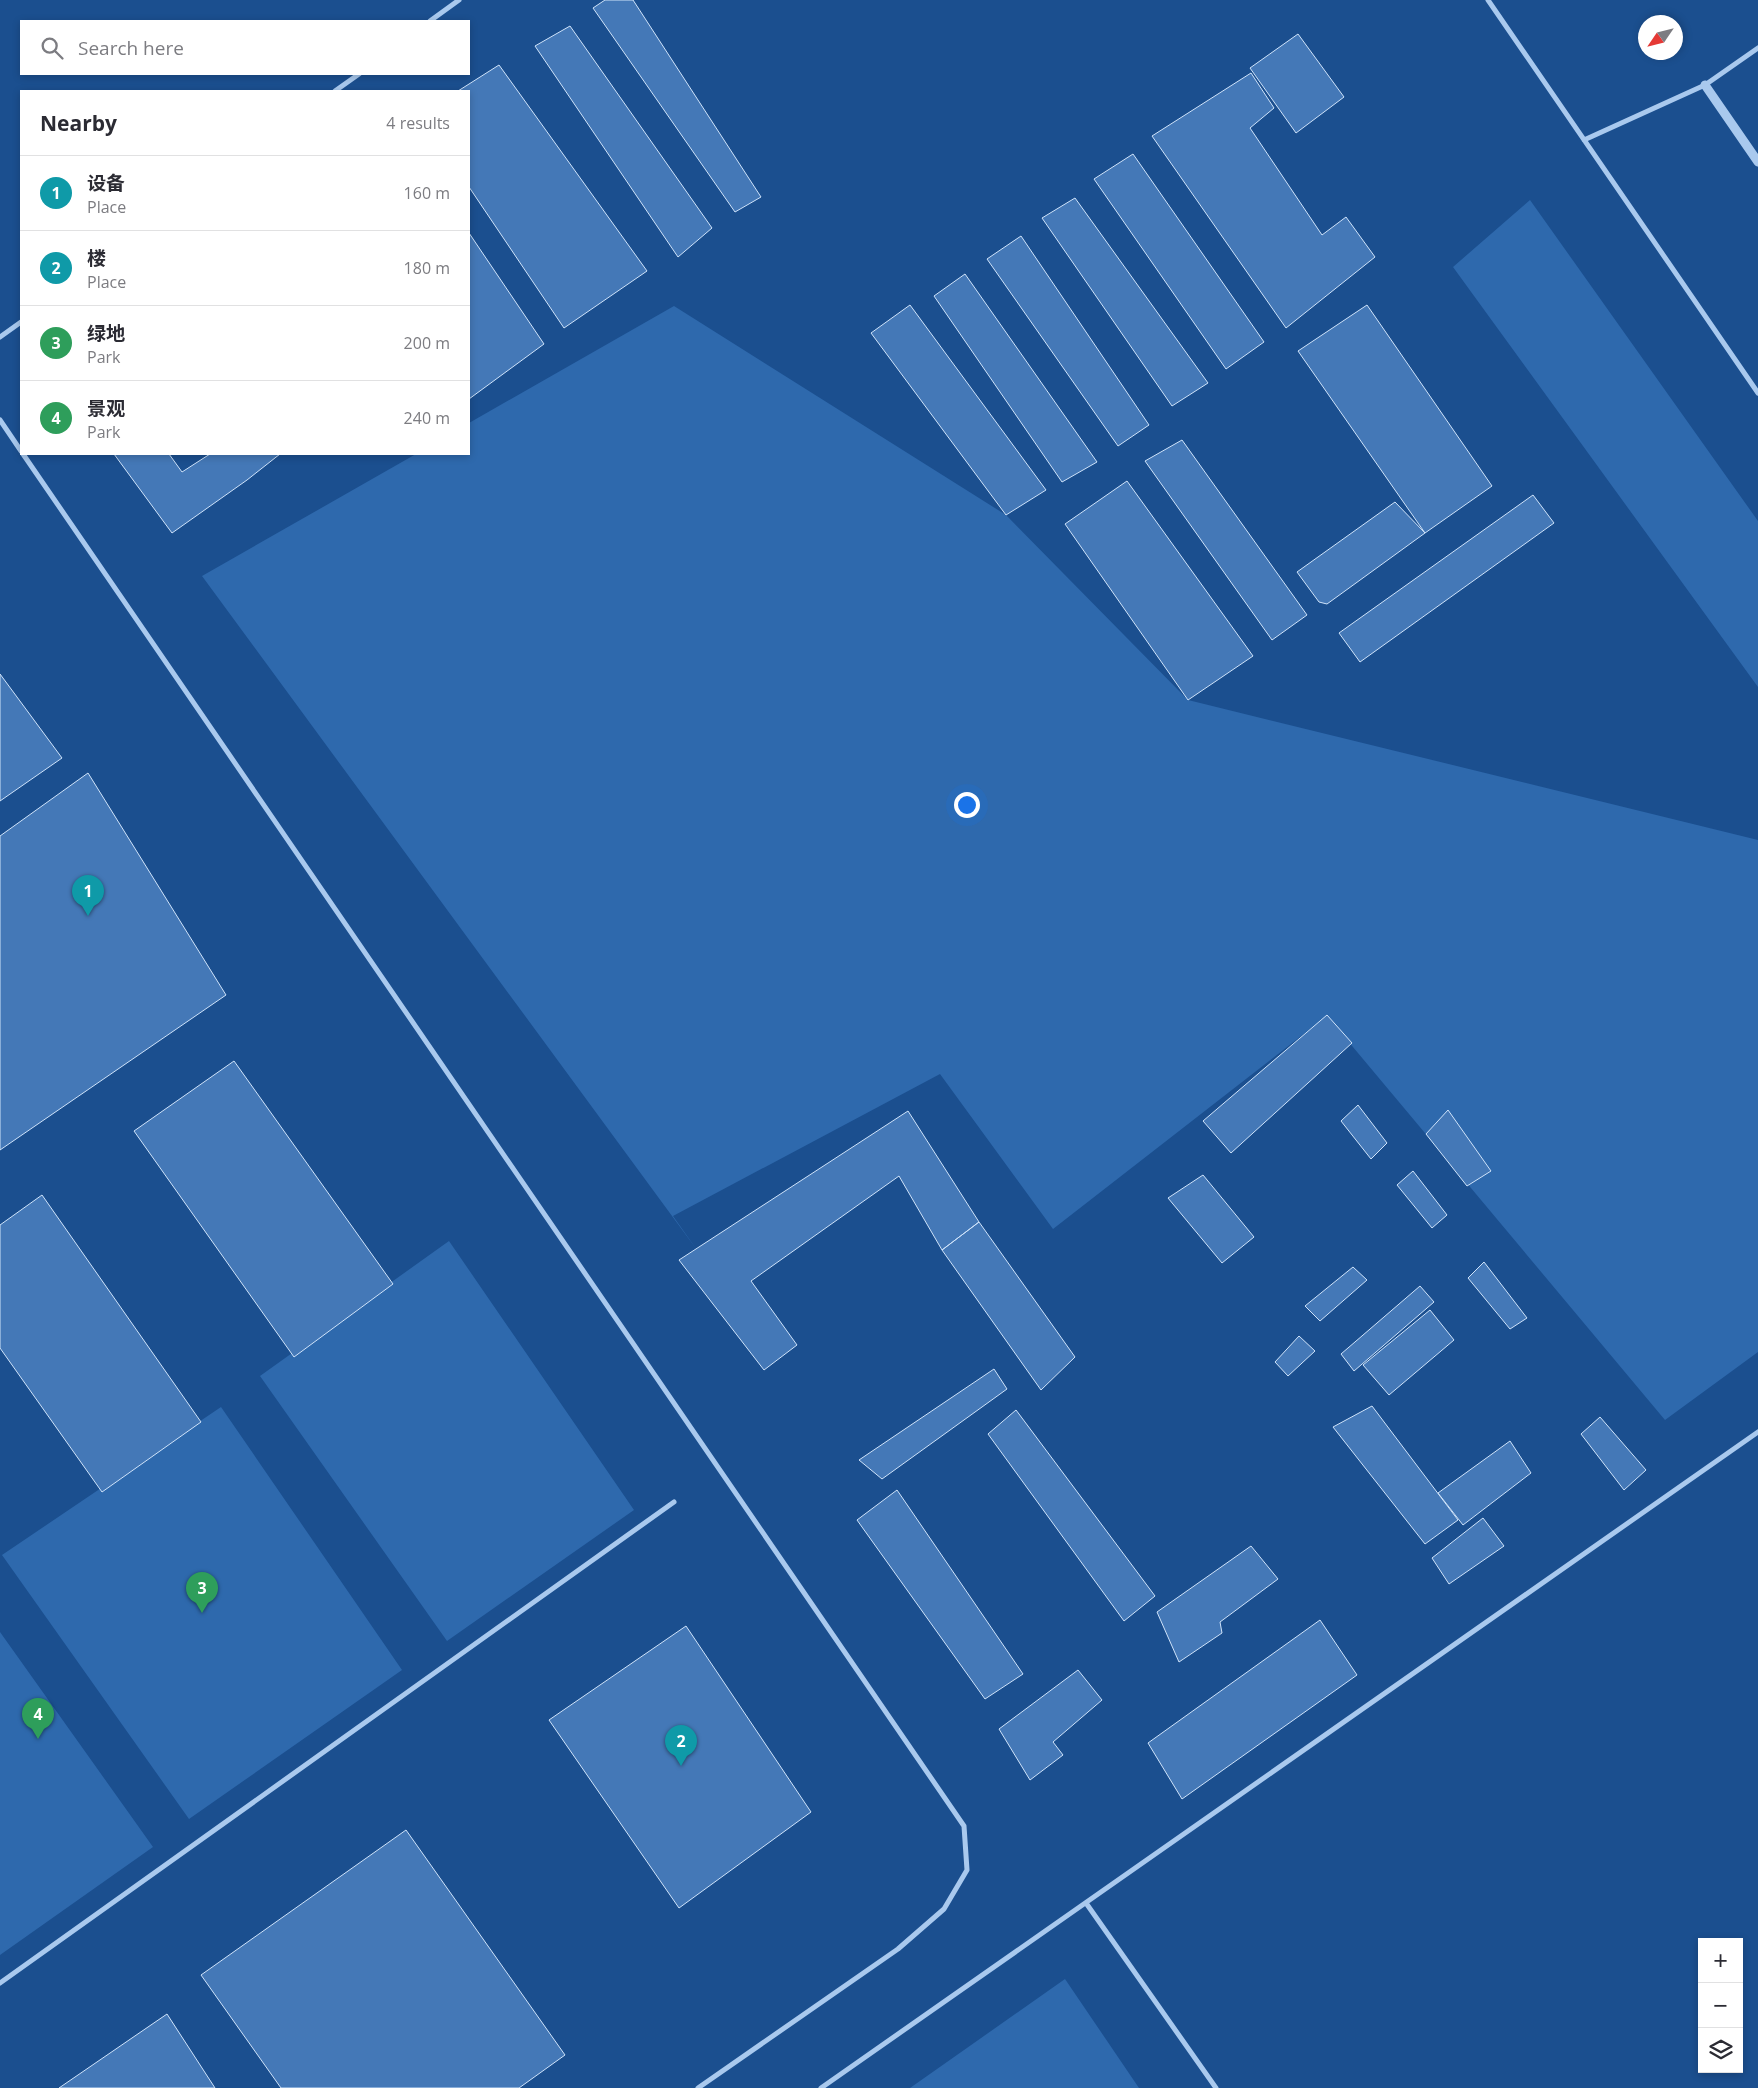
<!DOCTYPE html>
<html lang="en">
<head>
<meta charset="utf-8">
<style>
	:root { --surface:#fff; --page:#f7f7f7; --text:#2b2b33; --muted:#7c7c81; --line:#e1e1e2; --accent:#8a764a }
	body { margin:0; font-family:"Open Sans","Noto Sans SC",sans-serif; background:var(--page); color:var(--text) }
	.controls { position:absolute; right:15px; bottom:15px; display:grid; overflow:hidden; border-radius:0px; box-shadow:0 2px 8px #0003 }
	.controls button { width:45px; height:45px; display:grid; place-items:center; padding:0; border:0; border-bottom:1px solid var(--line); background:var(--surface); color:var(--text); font:25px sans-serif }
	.compass { position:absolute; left:1638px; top:15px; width:45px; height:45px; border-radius:50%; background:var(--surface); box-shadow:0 2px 8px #0003; rotate:235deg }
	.you { position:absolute; left:966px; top:804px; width:18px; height:18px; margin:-12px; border:4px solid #fff; border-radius:50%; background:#1a73e8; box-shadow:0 0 0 8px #1a73e833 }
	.badge { display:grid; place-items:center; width:32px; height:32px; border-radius:50%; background:var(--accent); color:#fff; font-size:16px; font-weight:700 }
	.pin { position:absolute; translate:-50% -41px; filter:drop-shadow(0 1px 2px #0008) }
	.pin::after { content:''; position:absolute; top:26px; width:18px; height:15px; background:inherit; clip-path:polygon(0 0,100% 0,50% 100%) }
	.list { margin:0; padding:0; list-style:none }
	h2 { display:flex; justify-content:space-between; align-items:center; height:65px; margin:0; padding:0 20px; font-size:21px }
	h2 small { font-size:16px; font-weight:400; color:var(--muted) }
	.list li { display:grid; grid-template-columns:32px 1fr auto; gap:15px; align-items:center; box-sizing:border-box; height:75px; padding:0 20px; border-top:1px solid var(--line) }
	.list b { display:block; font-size:19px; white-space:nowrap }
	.list p { margin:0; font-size:16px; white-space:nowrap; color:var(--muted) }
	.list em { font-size:16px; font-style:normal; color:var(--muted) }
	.icon { flex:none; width:28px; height:28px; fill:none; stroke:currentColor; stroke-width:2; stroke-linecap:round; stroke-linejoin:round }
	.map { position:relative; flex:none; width:1758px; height:2088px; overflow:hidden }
	.search { position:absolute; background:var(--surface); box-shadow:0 2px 8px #0003; left:20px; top:20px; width:450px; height:55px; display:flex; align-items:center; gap:12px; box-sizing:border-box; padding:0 18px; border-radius:0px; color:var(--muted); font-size:19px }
	.panel { position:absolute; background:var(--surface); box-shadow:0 2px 8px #0003; left:20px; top:90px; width:450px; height:365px; border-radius:0px }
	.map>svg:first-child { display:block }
</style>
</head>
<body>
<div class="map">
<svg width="1758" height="2088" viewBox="0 0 1758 2088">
	<rect width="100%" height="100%" fill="#1b4f8f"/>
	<path fill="#2e69ad" d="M1530,200L1758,521V687L1453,267Z
		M674,306L1006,515L1188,700L1758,840V1352L1665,1420L1327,1016L1053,1229L940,1074L673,1216L697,1250L202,576L416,454H469V423Z
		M449,1241L634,1510L447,1641L260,1376Z
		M221,1407L402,1670L189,1819L2,1555Z
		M0,1632L153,1847L0,1955Z
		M1065,1979L1139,2088H910Z"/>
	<path fill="#4478b7" stroke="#cfe3fa" d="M605,0H633L761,197L735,212L593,8Z
		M570,26L712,228L678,257L535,46Z
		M1298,34L1344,97L1296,133L1250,68Z
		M499,65L647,271L564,328L469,187V91H458Z
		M1251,73L1274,108L1250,128L1322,235L1346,217L1375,257L1286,328L1152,136Z
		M1133,154L1264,342L1226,369L1094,179Z
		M1075,198L1208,383L1172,406L1042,218Z
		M469,233L544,344L469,399Z
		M1021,236L1149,425L1118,446L987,259Z
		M965,274L1097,462L1062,482L934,296Z
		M910,305L1046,490L1006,515L871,333Z
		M1367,305L1492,486L1425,533L1298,351Z
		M1182,440L1307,615L1272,640L1145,461Z
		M114,454H169L182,472L210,454H280L247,480L172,533Z
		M1127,481L1253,656L1188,700L1065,524Z
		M1533,495L1554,523L1360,662L1339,633Z
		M1395,502L1425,533L1327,604L1319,602L1297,572Z
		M0,674L62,758L0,801Z
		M88,773L226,995L0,1150V836Z
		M1327,1015L1352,1043L1231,1153L1203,1121Z
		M234,1061L393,1284L294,1357L134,1131Z
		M1358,1105L1387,1143L1371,1159L1341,1121Z
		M1448,1110L1491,1171L1467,1186L1426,1134Z
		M908,1111L979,1222L942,1250L899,1176L751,1281L797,1345L764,1370L679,1260Z
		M1413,1171L1447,1215L1432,1228L1397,1185Z
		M1203,1175L1254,1237L1222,1263L1168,1198Z
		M42,1195L201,1422L102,1492L0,1348V1225Z
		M979,1222L1075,1357L1041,1390L942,1250Z
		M1484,1262L1527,1318L1510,1329L1468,1278Z
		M1353,1267L1367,1280L1320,1321L1305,1306Z
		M1420,1286L1434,1302L1354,1371L1341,1354Z
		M1430,1310L1454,1340L1389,1395L1363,1365Z
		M1299,1336L1315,1351L1288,1376L1275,1362Z
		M994,1369L1007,1389L882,1479L859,1460Z
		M1372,1406L1458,1520L1425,1544L1333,1427Z
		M1016,1410L1155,1596L1124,1621L988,1434Z
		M1600,1417L1646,1470L1624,1490L1581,1434Z
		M1510,1441L1531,1473L1463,1525L1438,1493Z
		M897,1490L1023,1674L985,1699L857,1520Z
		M1483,1518L1504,1546L1449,1584L1432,1558Z
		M1251,1546L1278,1579L1220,1622L1222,1633L1179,1662L1157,1612Z
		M1320,1620L1357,1675L1182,1799L1148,1743Z
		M686,1626L811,1812L679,1908L549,1720Z
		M1078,1670L1102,1700L1053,1742L1063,1755L1030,1780L999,1729Z
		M406,1830L565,2055L519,2088H281L201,1975Z
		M167,2014L215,2088H59Z"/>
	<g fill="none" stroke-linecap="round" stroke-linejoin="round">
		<path stroke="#a9c9ee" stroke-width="5" d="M1488,0L1758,393
			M430,21L459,0
			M335,91L359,74
			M1584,140L1705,85L1758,48
			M0,337L21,322
			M0,420L21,451
			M23,454L964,1826L967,1870L944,1909L898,1949L698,2088
			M1086,1903L1216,2088
			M0,1983L674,1502
			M821,2088L1758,1432"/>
		<path stroke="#a9c9ee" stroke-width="9" d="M1705,85L1758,162"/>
	</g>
</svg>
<div class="controls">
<button>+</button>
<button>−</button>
<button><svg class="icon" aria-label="layers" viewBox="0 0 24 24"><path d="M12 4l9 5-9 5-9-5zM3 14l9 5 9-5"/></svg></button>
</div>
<svg class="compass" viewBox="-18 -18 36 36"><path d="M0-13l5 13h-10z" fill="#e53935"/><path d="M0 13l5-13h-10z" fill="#7c7c81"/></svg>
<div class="you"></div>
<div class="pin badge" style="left:88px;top:916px;background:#0f9aa8">1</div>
<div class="pin badge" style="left:681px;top:1766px;background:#0f9aa8">2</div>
<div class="pin badge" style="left:202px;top:1613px;background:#2e9e5b">3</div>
<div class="pin badge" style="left:38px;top:1739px;background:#2e9e5b">4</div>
<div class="search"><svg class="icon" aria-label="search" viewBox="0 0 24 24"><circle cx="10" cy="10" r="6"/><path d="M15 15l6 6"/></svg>Search here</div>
<section class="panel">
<h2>Nearby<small>4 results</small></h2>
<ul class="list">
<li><span class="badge" style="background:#0f9aa8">1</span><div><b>设备</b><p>Place</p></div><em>160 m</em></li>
<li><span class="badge" style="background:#0f9aa8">2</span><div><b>楼</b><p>Place</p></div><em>180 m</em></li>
<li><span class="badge" style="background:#2e9e5b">3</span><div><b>绿地</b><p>Park</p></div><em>200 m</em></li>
<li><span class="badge" style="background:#2e9e5b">4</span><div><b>景观</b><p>Park</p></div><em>240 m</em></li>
</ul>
</section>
</div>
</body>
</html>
